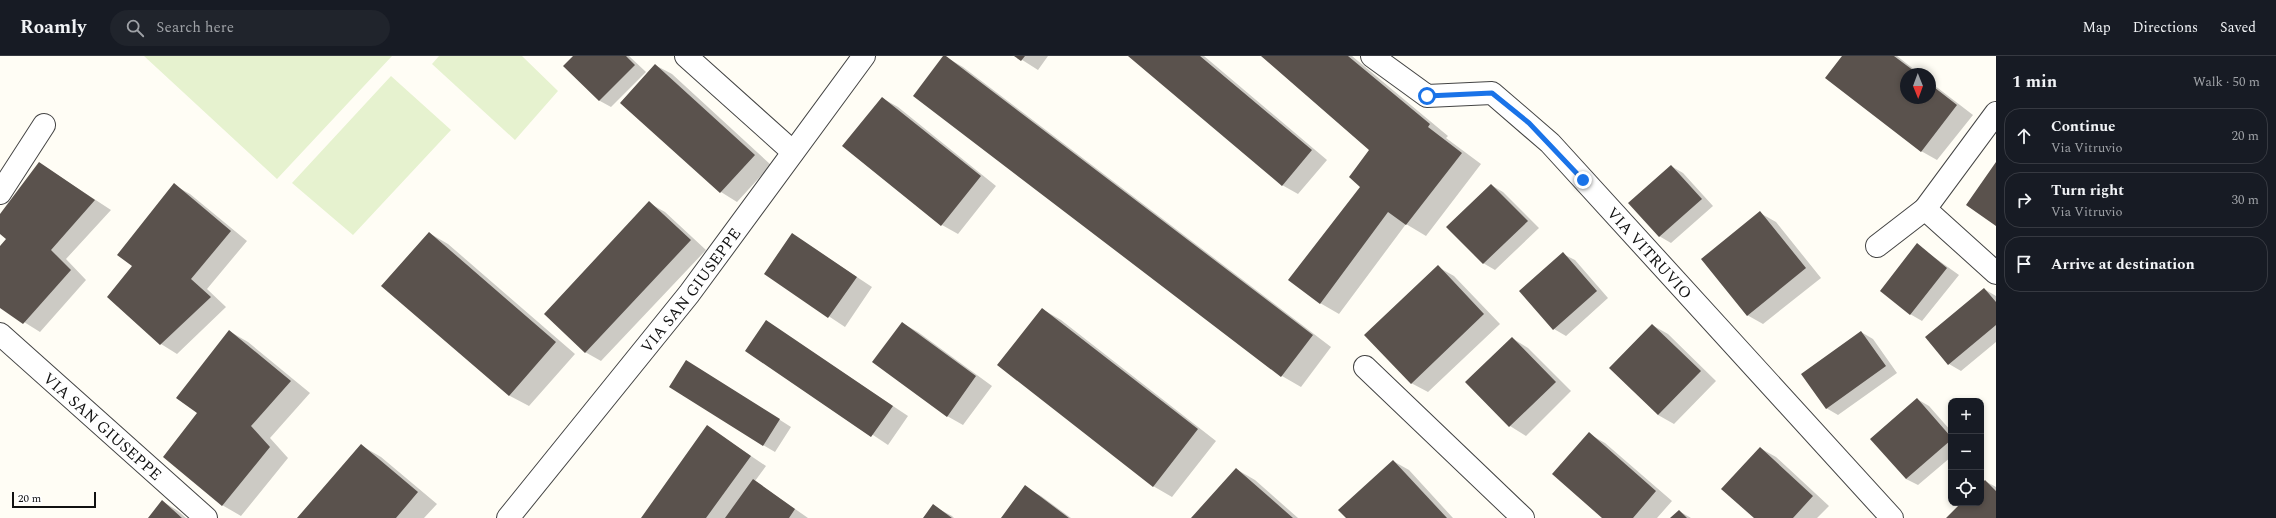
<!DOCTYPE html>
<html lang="en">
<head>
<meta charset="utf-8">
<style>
	:root { --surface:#171b24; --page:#20242c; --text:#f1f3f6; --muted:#9ea1a6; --line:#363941 }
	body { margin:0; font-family:Spectral,serif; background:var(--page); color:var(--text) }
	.controls { position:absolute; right:12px; bottom:12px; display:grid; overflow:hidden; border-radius:8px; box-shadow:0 2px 6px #0003 }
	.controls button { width:36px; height:36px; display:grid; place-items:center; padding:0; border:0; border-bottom:1px solid var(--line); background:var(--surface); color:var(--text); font:20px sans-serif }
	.compass { position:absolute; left:1900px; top:12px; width:36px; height:36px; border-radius:50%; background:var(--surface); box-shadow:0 2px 6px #0003; rotate:179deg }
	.scale { position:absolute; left:12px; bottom:10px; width:84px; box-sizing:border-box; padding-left:4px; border:2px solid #111; border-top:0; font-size:11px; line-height:14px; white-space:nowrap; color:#111; -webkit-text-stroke:3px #fff; paint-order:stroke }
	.stop { position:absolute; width:12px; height:12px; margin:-9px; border:3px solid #1a73e8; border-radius:50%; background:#fff }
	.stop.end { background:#1a73e8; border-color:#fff; box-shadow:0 1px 4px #0008 }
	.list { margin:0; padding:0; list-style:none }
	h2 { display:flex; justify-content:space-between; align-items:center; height:52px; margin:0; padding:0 16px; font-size:17px }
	h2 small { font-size:13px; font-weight:400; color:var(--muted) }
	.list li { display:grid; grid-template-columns:26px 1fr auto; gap:12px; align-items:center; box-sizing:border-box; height:56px; margin:0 8px 8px; padding:0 8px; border:1px solid var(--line); border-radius:16px }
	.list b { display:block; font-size:15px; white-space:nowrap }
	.list p { margin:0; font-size:13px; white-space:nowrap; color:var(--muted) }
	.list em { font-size:13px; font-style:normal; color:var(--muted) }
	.icon { flex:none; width:22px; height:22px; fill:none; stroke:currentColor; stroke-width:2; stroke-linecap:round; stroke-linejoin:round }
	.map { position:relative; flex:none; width:1996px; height:462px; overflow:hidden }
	header { display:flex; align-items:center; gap:24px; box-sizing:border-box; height:56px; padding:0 20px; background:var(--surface); border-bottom:1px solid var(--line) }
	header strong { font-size:19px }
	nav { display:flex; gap:22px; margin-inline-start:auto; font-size:14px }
	.search { width:280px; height:36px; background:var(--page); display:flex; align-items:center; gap:10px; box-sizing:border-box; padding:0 14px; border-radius:22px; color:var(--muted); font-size:15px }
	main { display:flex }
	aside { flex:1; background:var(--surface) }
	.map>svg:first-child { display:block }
</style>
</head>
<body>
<header>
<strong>Roamly</strong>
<div class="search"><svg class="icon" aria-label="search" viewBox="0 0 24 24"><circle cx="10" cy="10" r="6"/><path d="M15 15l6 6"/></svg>Search here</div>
<nav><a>Map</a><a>Directions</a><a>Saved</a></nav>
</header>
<main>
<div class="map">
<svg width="1996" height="462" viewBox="0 0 1996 462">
	<rect width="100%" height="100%" fill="#fffdf5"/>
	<path fill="#e6f2cf" d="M144,0H392L277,123Z
		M439,0H522L558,35L515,84L432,8Z
		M391,20L451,74L353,179L292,127Z"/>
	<path fill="#0003" d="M574,0H629L646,16L611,51L600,45L564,10Z
		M944,0L963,11L1331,291L1301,331L1282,320Z
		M1016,0H1048L1038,14Z
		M1130,0H1204L1327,104L1298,138L1282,129Z
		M1263,0H1352L1448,80L1446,82L1481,108L1426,180L1406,168L1339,258L1320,247L1362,131L1371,94Z
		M1843,0H1897L1920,18H1906V42H1930V26L1973,59L1937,104L1921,95Z
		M655,9L672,18L771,109L737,146L721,136L621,46Z
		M882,42L898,51L996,130L958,178L942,169Z
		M39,107L111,154L66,203L86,224L40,276L0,251V192L7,183L0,177V160Z
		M1671,110L1683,117L1713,150L1671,187L1659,180Z
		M174,129L190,138L247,185L207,233L226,251L177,298L161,288L108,241L134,210Z
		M1491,129L1503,136L1539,172L1495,214L1483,207Z
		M649,147L665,156L706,194L601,305L585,296Z
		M1760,157L1776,166L1821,222L1763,268L1747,259Z
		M429,177L448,188L575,298L529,350L510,340L383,230Z
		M792,178L872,231L845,271L765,218Z
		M1917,189L1959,219L1922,265L1910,258Z
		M1563,198L1575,204L1608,242L1566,280L1554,273Z
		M1438,211L1454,220L1500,268L1428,336L1411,327Z
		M1984,233L1996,240V286L1961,315L1949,308L1926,281Z
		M1042,253L1061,264L1216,385L1172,441L1153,430Z
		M767,266L908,360L888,389L747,295Z
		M902,267L918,276L992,330L963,369L947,360Z
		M1652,269L1668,278L1716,325L1674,368L1658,359Z
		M229,275L248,286L310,337L270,382L288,402L241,460L222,449L198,357Z
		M1861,276L1873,283L1897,317L1838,359L1826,352Z
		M1512,282L1528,292L1571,335L1526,380L1510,370L1467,326Z
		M698,312L791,371L775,396L763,389Z
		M1917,343L1929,350L1951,375V401L1918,429L1906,423Z
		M708,371L766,410L755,425L808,462H642Z
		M1589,378L1605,387L1672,445L1657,462H1604Z
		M362,390L381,401L437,448L424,462H298Z
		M1760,392L1776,401L1829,450L1817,462H1755Z
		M1393,405L1409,414L1453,462H1347Z
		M1236,413L1255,424L1298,462H1193Z
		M1985,425L1996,431V462H1948L1963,447H1981V429Z
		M1025,431L1041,440L1071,462H1002Z
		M162,445L178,455L186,462H150Z
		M933,450L952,460L954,462H924Z
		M1679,455L1691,462H1672Z"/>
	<path fill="#5a524d" d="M573,0H626L635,9L599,45L563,10Z
		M943,0H946L1313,279L1281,321L913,40Z
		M1014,0H1025L1021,5Z
		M1128,0H1200L1312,94L1282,130Z
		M1261,0H1348L1430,68L1428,71L1462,97L1406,169L1388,156L1320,248L1288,224L1360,131L1349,121L1369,94Z
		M1842,0H1894L1918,18H1906V42H1930V28L1957,49L1921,96L1825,22Z
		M655,8L755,99L720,137L620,47Z
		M882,41L981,120L941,170L842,90Z
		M39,106L95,144L51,194L71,214L23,268L0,252V190L6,183L0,178V158Z
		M1996,106V170L1966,149Z
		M1671,109L1702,143L1659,181L1628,147Z
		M174,127L231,175L191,223L211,241L160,289L107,241L132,210L117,199Z
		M1491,128L1528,165L1483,208L1446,171Z
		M649,145L691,184L585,297L544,258Z
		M1760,155L1806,212L1747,260L1701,203Z
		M429,176L556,286L509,340L381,230Z
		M792,177L857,221L828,262L764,218Z
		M1917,187L1947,212L1910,259L1880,235Z
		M1563,196L1597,235L1553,274L1519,235Z
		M1438,209L1484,258L1411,328L1364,279Z
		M1984,232L1996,246V269L1948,309L1925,281Z
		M1042,252L1198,373L1153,431L997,309Z
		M766,264L893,350L871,381L745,295Z
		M902,266L976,320L947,361L872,306Z
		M1652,268L1701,315L1658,359L1609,312Z
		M229,274L291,325L251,370L270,391L222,450L163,401L197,357L176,342Z
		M1861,275L1886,310L1826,353L1801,318Z
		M1512,281L1556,326L1509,371L1465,326Z
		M686,304L780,363L763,390L669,331Z
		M1917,342L1951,381V384L1906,423L1870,383Z
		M707,369L751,400L706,462H641Z
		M1589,376L1656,435L1633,462H1602L1552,418Z
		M361,388L418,436L396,462H297Z
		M1760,391L1813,440L1793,462H1754L1721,433Z
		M1393,404L1447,462H1346L1338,454Z
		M1236,412L1293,462H1191Z
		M753,423L795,453L789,462H725Z
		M1985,424L1996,435V462H1946L1961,447H1981V428Z
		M1025,429L1069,462H1001Z
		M162,444L182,462H148Z
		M933,448L952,462H923Z
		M1679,454L1687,462H1670Z"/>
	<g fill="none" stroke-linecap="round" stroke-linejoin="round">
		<g stroke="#444" stroke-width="24">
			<g id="minor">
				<path d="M686,0L793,96"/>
				<path id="s1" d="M1372,0L1427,40L1492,37L1550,87L1892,462"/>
				<path d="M1996,57L1925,153L1996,217"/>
				<path d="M0,137L44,69"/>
				<path d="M1877,190L1925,153"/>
				<path id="s2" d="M0,278L206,462"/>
				<path d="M1365,311L1523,462"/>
				<path id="s3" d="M508,462L689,238L864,0"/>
			</g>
		</g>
		<use href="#minor" stroke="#fff" stroke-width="22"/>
	</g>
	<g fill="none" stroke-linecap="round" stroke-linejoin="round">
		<path stroke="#1a73e8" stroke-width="5" d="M1427,40L1492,37L1529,67L1583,124"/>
	</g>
	<g text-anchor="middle" stroke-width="4" stroke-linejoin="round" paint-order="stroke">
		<g font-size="16" fill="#111" stroke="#fff">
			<text dy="6" stroke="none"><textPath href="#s1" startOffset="358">VIA VITRUVIO</textPath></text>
			<text dy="6" stroke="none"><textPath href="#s3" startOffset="292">VIA SAN GIUSEPPE</textPath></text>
			<text dy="6" stroke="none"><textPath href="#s2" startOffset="138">VIA SAN GIUSEPPE</textPath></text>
		</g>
	</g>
</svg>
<div class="controls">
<button>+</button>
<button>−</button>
<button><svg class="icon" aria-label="locate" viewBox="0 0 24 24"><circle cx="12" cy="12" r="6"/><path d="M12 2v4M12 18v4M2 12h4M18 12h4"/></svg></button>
</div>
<svg class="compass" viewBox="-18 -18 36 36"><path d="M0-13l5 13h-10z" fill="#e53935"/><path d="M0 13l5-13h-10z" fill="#9ea1a6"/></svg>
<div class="scale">20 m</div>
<div class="stop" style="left:1427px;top:40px"></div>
<div class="stop end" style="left:1583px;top:124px"></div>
</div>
<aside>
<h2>1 min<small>Walk · 50 m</small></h2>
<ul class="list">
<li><svg class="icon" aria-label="ahead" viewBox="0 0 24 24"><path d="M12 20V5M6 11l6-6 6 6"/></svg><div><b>Continue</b><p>Via Vitruvio</p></div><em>20 m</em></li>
<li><svg class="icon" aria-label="right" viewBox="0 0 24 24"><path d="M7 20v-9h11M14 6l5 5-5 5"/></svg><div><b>Turn right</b><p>Via Vitruvio</p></div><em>30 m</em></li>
<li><svg class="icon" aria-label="arrive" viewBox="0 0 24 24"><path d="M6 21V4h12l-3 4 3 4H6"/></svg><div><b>Arrive at destination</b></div></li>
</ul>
</aside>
</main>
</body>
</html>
